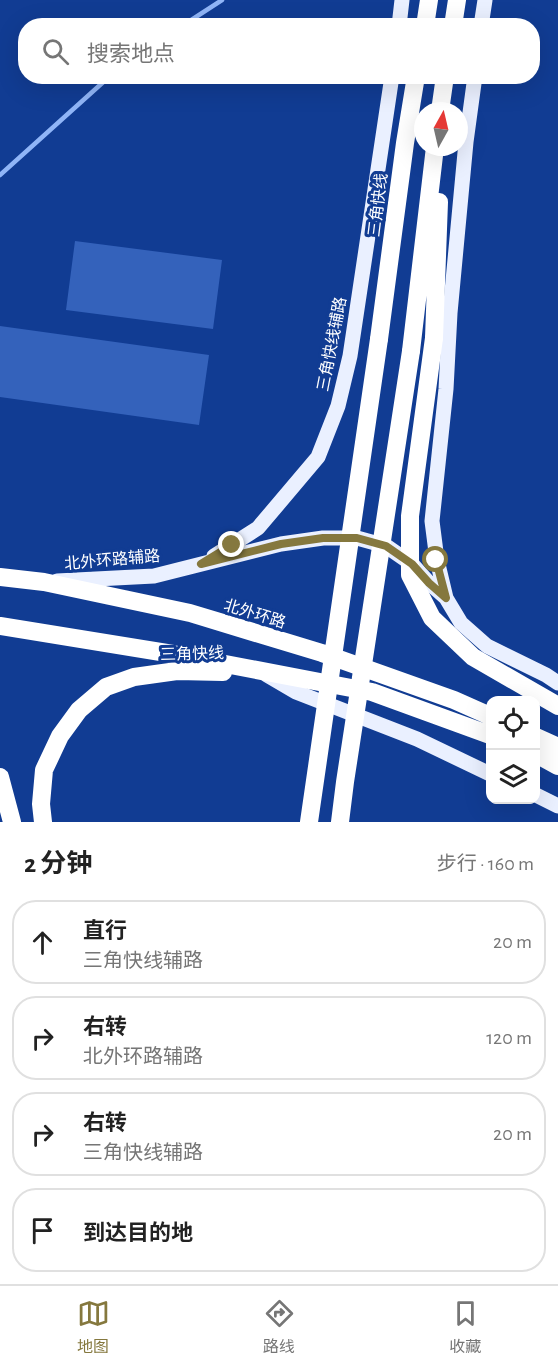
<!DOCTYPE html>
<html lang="zh">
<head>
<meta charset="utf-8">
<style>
	:root { --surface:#fff; --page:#f6f6f6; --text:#222; --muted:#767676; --line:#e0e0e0; --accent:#85783e }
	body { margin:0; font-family:"Alegreya Sans","Noto Sans SC",sans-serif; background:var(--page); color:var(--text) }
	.controls { position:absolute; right:18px; bottom:18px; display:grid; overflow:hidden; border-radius:12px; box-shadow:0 6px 24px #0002 }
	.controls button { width:54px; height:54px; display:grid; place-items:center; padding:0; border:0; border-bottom:2px solid var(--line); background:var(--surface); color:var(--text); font:30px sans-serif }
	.compass { position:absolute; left:414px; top:102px; width:54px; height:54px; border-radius:50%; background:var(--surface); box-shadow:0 6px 24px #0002; rotate:8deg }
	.stop { position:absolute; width:18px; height:18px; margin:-14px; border:4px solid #85783e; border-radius:50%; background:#fff }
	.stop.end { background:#85783e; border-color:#fff; box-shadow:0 2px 6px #0008 }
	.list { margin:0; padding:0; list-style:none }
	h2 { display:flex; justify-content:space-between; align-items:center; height:78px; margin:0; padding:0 24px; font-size:26px }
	h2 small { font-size:20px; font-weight:400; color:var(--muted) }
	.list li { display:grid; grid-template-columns:39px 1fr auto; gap:18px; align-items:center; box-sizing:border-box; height:84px; margin:0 12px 12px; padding:0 12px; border:2px solid var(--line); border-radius:24px }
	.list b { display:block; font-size:22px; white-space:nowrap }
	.list p { margin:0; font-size:20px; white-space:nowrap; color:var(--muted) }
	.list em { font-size:20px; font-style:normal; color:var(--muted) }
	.icon { flex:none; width:33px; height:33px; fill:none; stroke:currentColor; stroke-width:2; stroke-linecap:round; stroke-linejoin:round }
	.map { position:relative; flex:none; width:558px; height:822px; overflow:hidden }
	.search { position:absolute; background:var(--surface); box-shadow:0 6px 24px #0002; left:18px; right:18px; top:18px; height:66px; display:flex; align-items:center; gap:15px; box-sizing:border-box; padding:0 21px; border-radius:24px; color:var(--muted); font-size:22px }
	.sheet { height:462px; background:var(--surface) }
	nav { display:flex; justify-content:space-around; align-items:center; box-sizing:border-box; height:84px; border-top:2px solid var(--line); background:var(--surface); font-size:16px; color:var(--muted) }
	nav a { display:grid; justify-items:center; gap:3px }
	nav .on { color:var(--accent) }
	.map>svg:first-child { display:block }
</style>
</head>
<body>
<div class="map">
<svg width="558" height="822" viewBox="0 0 558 822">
	<rect width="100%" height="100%" fill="#113c93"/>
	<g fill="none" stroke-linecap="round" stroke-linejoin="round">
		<path stroke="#90b5f7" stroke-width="4.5" d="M182,26L222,0
			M0,175L110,76"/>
	</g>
	<path fill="#3462bb" d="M75,241L222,260L213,329L66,310Z
		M0,326L209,355L199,425L0,397Z"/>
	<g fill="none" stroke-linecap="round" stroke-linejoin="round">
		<path stroke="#eaf0ff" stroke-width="15" d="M399,26L402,0
			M481,26L485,0
			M214,556L258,528L318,457L338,406L350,356L392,76
			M57,581L154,576L281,544L323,538H357L386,546L412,564L429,583L446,598L461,623L487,646L546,675L558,683
			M446,598L437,560L432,521L446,389L450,313L466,142L475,76
			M267,675L296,692L417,739L490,774
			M536,795L558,806"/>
		<path stroke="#fff" stroke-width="18" d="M425,26L429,0
			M453,26L457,0
			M440,111L445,76
			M434,338L439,202
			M379,339L405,143L416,76
			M411,351L435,147
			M0,577L44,582L190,613L322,653L454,700L490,716
			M0,626L173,654L372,692L490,735
			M536,737L558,747
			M536,754L558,766
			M0,777L12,822
			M43,822L41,804L44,770L60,736L79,710L106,687L134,677L177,671L223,672"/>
		<path stroke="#fff" stroke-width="18" d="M434,338L410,516V575L432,618L473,657L558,706
			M309,822L379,339
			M340,822L345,782L411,351"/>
	</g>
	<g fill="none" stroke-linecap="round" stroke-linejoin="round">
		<path stroke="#85783e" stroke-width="8" d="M232,545L201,564L281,544L323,538H357L386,546L412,564L429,583L446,598L436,560"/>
	</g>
	<g text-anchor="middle" stroke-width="6" stroke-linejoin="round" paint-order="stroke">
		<g font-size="16" fill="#fff" stroke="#113c93">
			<text transform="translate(377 205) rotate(-83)" y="6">三角快线</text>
			<text transform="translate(331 344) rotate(-79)" y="6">三角快线辅路</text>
			<text transform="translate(112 559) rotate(-5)" y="6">北外环路辅路</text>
			<text transform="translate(255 613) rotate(17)" y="6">北外环路</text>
			<text transform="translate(192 653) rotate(-2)" y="6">三角快线</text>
		</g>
	</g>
</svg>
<div class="controls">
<button><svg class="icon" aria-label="locate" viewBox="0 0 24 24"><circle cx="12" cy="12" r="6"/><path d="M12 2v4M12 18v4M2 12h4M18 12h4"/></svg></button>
<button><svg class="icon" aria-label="layers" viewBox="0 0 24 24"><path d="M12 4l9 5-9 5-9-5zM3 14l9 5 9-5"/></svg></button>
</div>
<svg class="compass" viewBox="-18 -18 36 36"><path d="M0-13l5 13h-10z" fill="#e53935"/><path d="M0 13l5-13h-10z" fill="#767676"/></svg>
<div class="stop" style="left:436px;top:560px"></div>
<div class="stop end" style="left:232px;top:545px"></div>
<div class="search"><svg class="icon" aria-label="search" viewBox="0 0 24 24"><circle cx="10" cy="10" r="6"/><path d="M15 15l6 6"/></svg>搜索地点</div>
</div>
<section class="sheet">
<h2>2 分钟<small>步行 · 160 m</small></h2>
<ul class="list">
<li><svg class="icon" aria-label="ahead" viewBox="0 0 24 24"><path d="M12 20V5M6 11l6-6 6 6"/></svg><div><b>直行</b><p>三角快线辅路</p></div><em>20 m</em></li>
<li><svg class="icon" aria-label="right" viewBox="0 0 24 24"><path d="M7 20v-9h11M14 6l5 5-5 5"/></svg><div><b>右转</b><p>北外环路辅路</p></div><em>120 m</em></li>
<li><svg class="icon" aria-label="right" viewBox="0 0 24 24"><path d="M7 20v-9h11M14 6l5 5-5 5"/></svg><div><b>右转</b><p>三角快线辅路</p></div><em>20 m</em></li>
<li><svg class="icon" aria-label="arrive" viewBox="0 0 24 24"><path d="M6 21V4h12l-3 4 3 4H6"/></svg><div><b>到达目的地</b></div></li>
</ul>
</section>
<nav>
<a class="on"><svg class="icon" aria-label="map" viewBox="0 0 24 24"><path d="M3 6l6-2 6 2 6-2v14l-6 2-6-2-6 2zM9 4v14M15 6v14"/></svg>地图</a>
<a><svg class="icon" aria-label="directions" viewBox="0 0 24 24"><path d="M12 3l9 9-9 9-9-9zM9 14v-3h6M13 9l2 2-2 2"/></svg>路线</a>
<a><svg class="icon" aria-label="saved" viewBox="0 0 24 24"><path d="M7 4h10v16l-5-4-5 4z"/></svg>收藏</a>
</nav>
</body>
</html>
